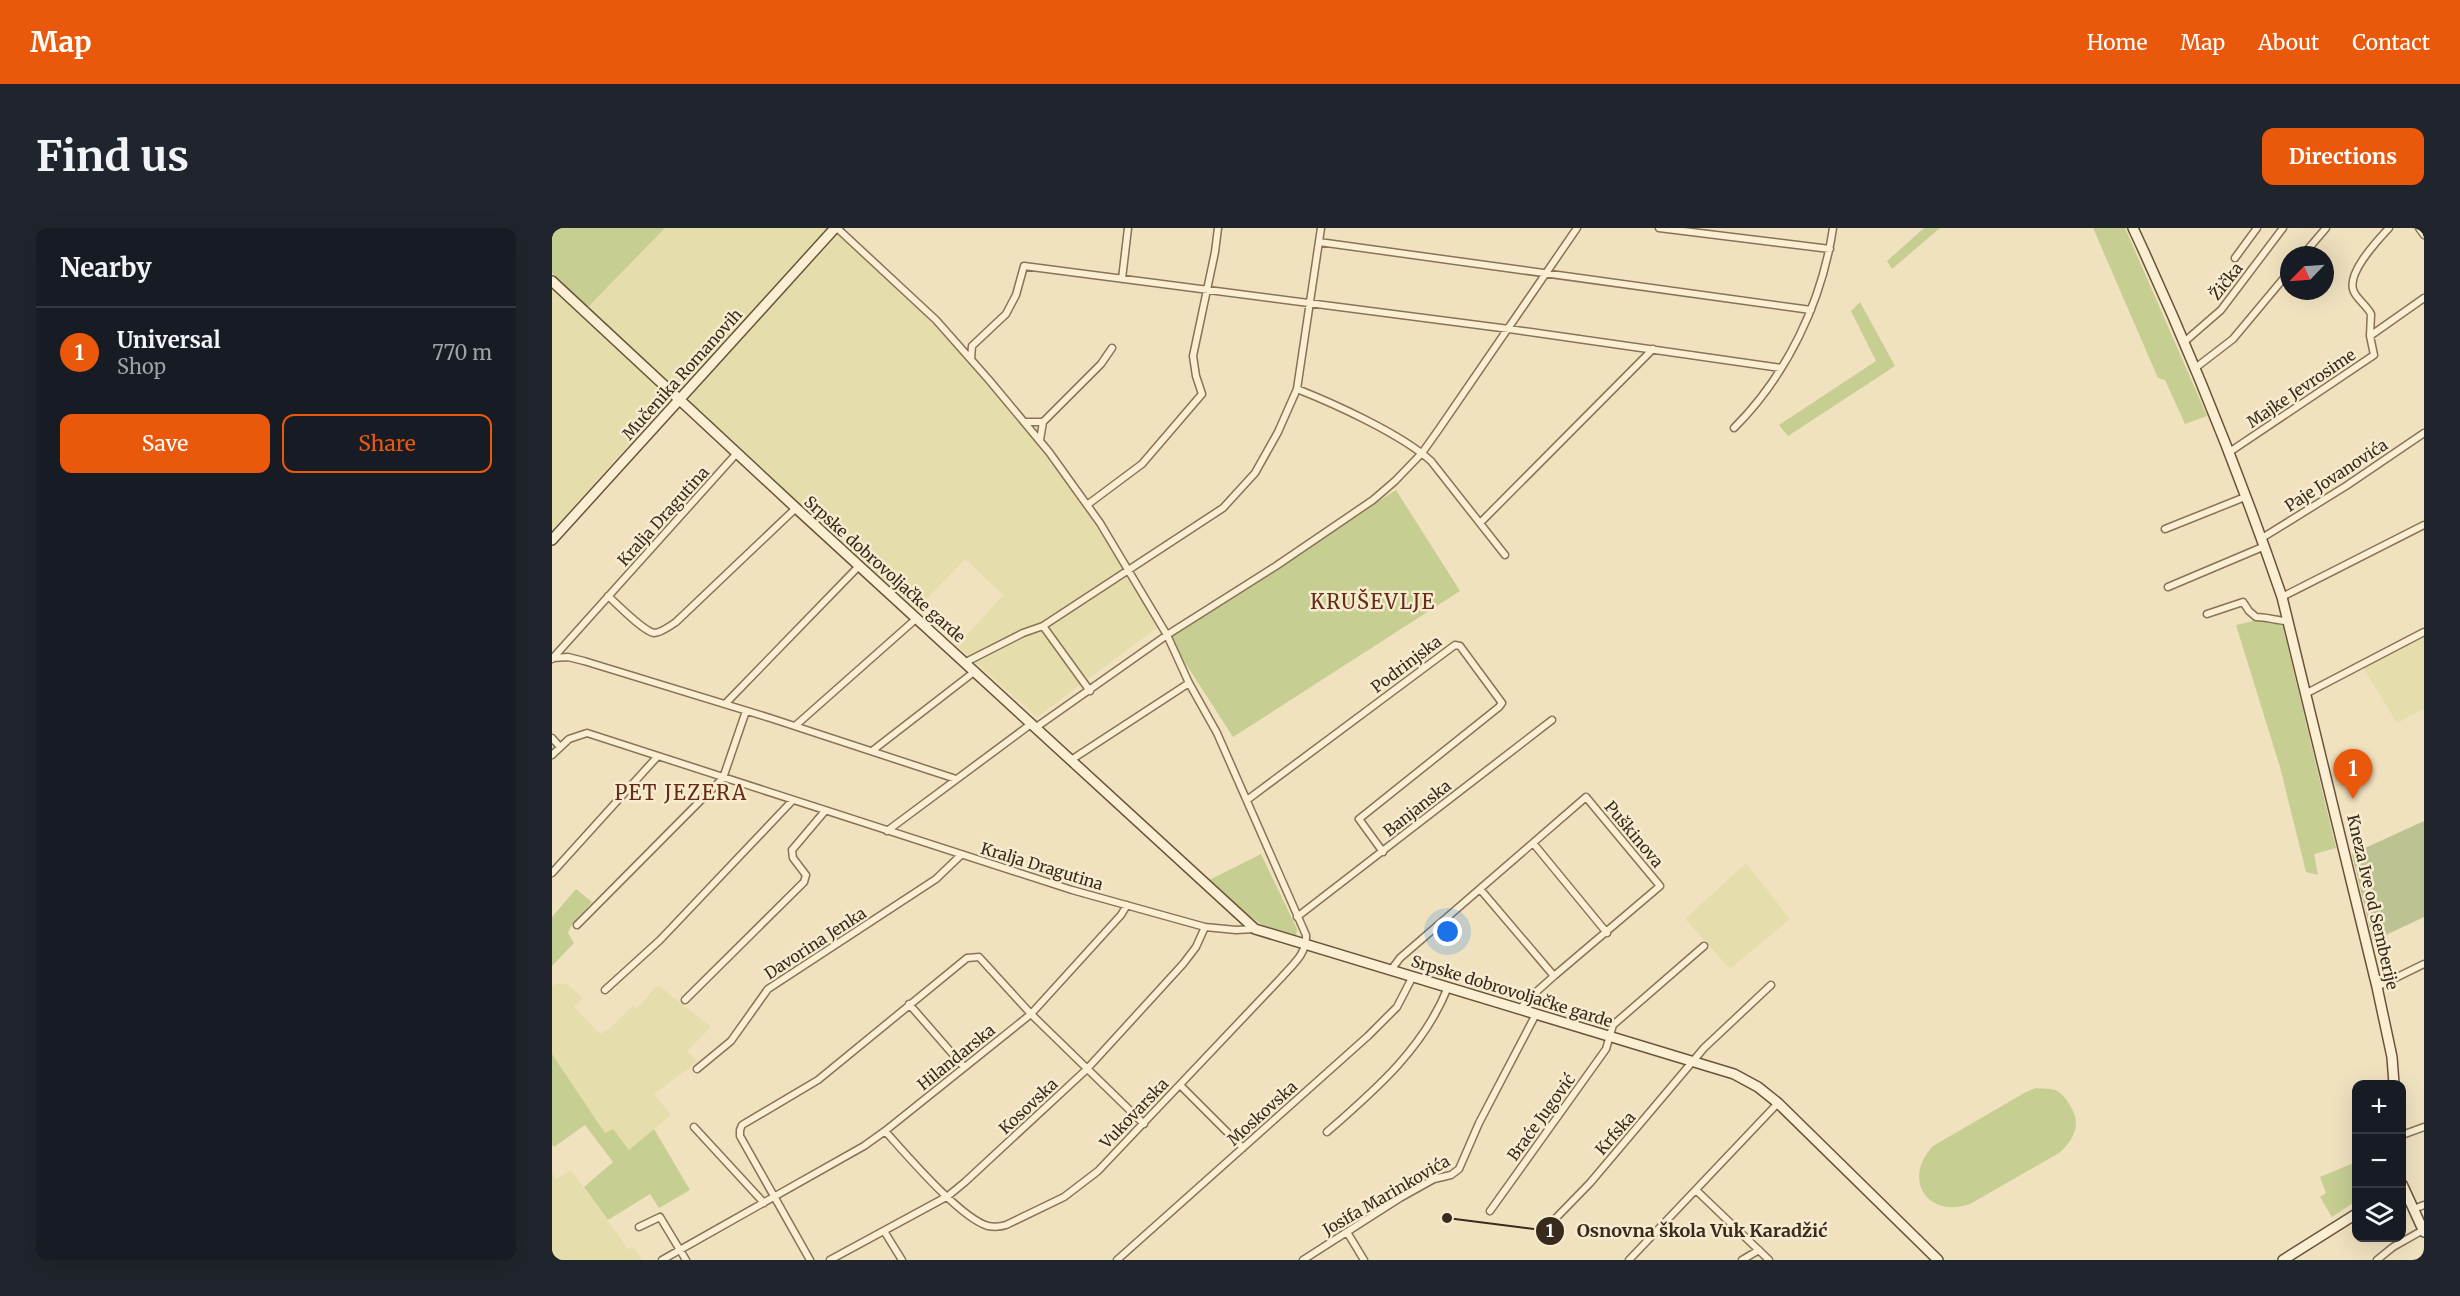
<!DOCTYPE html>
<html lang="en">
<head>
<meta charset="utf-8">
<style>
	:root { --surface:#171b24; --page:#20242c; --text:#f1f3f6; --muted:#9ea1a6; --line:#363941; --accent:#ea580c }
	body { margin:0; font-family:Merriweather,serif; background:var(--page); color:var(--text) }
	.controls { position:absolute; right:18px; bottom:18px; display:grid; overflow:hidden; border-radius:12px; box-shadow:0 6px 24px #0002 }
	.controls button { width:54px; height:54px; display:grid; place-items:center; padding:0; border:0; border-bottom:2px solid var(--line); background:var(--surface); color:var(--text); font:30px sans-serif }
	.compass { position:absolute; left:1728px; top:18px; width:54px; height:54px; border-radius:50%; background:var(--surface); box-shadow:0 6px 24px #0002; rotate:245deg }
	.you { position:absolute; left:896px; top:704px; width:21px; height:21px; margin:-15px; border:4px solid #fff; border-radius:50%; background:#1a73e8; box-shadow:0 0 0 9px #1a73e833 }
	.badge { display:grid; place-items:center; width:39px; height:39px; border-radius:50%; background:var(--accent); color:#fff; font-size:20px; font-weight:700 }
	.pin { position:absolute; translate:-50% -50px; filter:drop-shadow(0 2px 3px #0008) }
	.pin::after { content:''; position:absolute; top:32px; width:21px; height:18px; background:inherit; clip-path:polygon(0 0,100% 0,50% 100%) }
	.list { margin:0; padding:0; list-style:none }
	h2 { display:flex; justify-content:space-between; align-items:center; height:78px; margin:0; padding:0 24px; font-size:26px }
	h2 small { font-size:20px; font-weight:400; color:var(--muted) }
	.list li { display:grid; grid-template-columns:39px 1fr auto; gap:18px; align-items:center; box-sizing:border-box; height:90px; padding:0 24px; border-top:2px solid var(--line) }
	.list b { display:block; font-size:22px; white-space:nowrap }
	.list p { margin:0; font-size:20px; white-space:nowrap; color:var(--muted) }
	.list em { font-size:20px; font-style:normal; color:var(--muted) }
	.actions { display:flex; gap:12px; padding:18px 24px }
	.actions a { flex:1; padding:14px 0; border:2px solid var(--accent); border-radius:12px; text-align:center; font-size:21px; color:var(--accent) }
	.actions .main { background:var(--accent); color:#fff }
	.icon { flex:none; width:33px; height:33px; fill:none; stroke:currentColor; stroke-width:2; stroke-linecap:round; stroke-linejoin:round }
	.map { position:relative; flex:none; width:1872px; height:1032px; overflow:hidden; border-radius:12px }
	header { display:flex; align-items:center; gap:36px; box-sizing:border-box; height:84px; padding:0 30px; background:var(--accent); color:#fff }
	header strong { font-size:28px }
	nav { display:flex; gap:33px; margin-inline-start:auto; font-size:21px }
	.intro { display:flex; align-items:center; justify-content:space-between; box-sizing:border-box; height:144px; padding:0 36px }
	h1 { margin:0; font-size:42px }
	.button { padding:15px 27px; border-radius:12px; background:var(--accent); color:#fff; font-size:21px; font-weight:700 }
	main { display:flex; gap:36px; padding:0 36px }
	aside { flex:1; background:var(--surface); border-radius:12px; box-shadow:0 6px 24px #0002 }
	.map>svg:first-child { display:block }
</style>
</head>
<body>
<header>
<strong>Map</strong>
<nav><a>Home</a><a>Map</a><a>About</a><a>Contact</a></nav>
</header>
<div class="intro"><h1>Find us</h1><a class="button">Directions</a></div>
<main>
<aside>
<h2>Nearby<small></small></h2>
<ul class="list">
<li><span class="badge">1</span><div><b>Universal</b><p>Shop</p></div><em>770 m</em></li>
</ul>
<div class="actions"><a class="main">Save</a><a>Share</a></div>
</aside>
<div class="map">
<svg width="1872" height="1032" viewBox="0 0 1872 1032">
	<rect width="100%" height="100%" fill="#f0e2bf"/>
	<path fill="#e6ddac" d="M113,0H278L130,160L125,162L36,79Z
		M286,7L367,81L404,121L483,214L523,267L565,331L606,399L485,489L405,418L451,367L413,331L363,383L138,173V167Z
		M0,59L116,167V173L0,302Z
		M1872,408V481L1845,495L1811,439Z
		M1194,635L1238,691L1178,741L1133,691Z
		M3,756H15L31,770L22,779L48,806L59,799L81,777L85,780L106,757L159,799L135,823L145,834L102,866L119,887L77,922L61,901L53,905L0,826V758Z
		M19,942L76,1021L82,1020L90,1032H0V945L4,951Z"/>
	<path fill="#c6ce92" d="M0,0H113L36,79L0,45Z
		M1372,0H1388L1340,41L1335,33Z
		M1541,0H1573L1655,188L1633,196L1613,152L1606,150Z
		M1308,74L1343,138L1236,208L1227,197L1324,133L1299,83Z
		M844,262L908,363L681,509L616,408Z
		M1728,387L1784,620L1762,626L1766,647L1754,644L1728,539L1684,397Z
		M709,626L745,701L744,709L712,698L680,676L655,653Z
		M24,661L40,674L19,698L16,705L22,715L0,738V689Z
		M0,826L53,905L61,901L77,922L102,901L138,962L107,980L98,966L56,992L32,959L61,934L33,897L2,919L0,916Z
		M1484,860C1490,861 1498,860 1503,862C1511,866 1515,872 1519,879C1530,897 1521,913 1507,925L1418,976C1375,991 1350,951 1381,918L1474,864Z
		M1804,934V973L1780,989L1768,969L1774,965L1768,949Z"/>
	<path fill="#bcc292" d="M1872,593V689L1821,713L1800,626Z"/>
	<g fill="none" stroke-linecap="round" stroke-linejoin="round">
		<g stroke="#897256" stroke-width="9">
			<path id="street" d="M285,0L384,92L437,152L497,224L548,295L615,407L637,455L665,505L754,707C755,726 741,736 729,750L546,943L512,969L454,997C448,999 442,999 436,998C408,990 354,926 333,903
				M1107,0L1278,21
				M1867,0L1872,7
				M767,14L1259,82
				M1751,27L1774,0
				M1683,30L1705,0
				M570,51L576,0
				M1818,108L1819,86C1815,78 1806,72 1802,64C1793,46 1826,12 1837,0
				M1631,115L1669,82L1731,0
				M419,131L420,118L454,86L464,67L472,38L957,101L1229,140
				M1642,141L1681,111L1737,44
				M745,161C783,176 849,206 879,233L953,327
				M473,194H491
				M1182,200C1235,147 1270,74 1281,0
				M488,212L491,194L549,136L560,120
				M1676,225L1822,127L1818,108L1872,70
				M535,277L590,236L650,166L644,148L641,128L663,24L666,0
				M928,295L1101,121
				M1613,301L1693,269
				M1710,310L1794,258L1872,205
				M1616,359L1713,318
				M56,368C65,376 91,403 102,405C109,405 118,398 124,394L244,280
				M1730,369L1872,297
				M1655,386L1691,374L1697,383L1704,389C1716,389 1724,393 1737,393
				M1,430L16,429L32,433L218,490L404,551
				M0,431L185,225
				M412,435L471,405L491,398
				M538,463L491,398L671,280L703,245L726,204L745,161L769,0
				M1755,465L1872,404
				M173,476L307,338
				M243,498L365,390
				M483,500L615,407L724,338L821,272L843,253L870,225L887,201L1025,0
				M0,510L8,519
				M320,523L422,444
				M0,527L17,511L35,505L520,662L653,699L684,702L703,701
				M519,532L637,455
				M695,572L903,417L908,418L950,475L947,479L807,591L831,624
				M335,603L479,496
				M981,615L1055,705
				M0,645L105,529
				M928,661L1002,748
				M745,689L1000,492
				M25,697L171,550L194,483
				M839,742L848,730L1034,569L1108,658L1002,748L973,774L969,781
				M1825,759L1872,736
				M53,762L108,712L240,573
				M133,772L252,654L254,647L241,630L240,622L273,583
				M357,776L412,839
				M145,841L179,813L216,761L384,651L409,627
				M628,857L691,920
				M142,899L212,975
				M775,904C823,862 872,820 896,759
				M1850,907L1872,899
				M1145,963L1217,1032
				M1862,981L1872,977
				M938,983L1054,821L1061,797L1152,718
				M1002,992L1038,955L1152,820L1219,757
				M87,999L108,989L134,1032
				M332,1003L350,1032
				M795,1004L812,1032
				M110,1032L312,918L333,903L479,786L569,687L575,677
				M258,1032L188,908V902L190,897L266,852L415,730L427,729L479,786L592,896
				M278,1032L396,968L413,954L535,841L631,736L644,719L653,699
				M565,1032L816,808L845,779L861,748
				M751,1032L848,970L882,951L899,947L907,941L927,895L984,786
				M1077,1032L1226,875
				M1190,1032L1207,1022
				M1825,1032L1841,1019L1871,1002"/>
		</g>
		<g stroke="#6b533a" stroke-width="12">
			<path id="secondary" d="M1581,0C1637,120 1687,244 1730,369L1825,759L1840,829L1842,856
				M0,53L244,280L703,701L1182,846L1206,859L1226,875L1386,1032
				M0,312L283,0
				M1850,956L1872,1004
				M1731,1032L1804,986"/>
		</g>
		<use href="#street" stroke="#faefd2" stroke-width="6"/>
		<use href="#secondary" stroke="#faefd2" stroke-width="9"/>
	</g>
	<g text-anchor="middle" stroke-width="5" stroke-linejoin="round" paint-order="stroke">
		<g font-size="16" fill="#382a1c" stroke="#f7eccf">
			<text transform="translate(1674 53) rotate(-52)" y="6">Žička</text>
			<text transform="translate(130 146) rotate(-48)" y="6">Mučenika Romanovih</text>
			<text transform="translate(1749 160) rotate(-34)" y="6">Majke Jevrosime</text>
			<text transform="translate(1784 247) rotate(-33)" y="6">Paje Jovanovića</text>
			<text transform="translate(111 288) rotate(-48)" y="6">Kralja Dragutina</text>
			<text transform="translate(333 341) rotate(42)" y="6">Srpske dobrovoljačke garde</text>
			<text transform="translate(854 436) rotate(-37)" y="6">Podrinjska</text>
			<text transform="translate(865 580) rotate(-38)" y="6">Banjanska</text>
			<text transform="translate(1082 606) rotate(50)" y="6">Puškinova</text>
			<text transform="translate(490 638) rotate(17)" y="6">Kralja Dragutina</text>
			<text transform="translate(1821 674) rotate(77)" y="6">Kneza Ive od Semberije</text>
			<text transform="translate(263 715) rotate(-33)" y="6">Davorina Jenka</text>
			<text transform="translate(960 763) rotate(17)" y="6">Srpske dobrovoljačke garde</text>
			<text transform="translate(404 829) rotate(-39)" y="6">Hilandarska</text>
			<text transform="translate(476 878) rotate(-43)" y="6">Kosovska</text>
			<text transform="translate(582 885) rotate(-46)" y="6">Vukovarska</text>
			<text transform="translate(710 885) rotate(-42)" y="6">Moskovska</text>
			<text transform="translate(989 889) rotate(-54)" y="6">Braće Jugović</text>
			<text transform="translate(1063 905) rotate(-49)" y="6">Krfska</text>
			<text transform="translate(834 967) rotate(-30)" y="6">Josifa Marinkovića</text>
		</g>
		<g font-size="20" letter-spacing="1.5" fill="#672a19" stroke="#f7eccf">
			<text x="821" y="381">KRUŠEVLJE</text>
			<text x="129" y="572">PET JEZERA</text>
		</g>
	</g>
	<path fill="none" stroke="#382a1c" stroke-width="2" d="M895 990L998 1003"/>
	<g fill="#382a1c" stroke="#f7eccf" stroke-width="2">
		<circle cx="895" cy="990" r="6"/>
		<circle cx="998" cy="1003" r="15"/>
	</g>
	<g font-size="18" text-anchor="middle" font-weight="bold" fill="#fff">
		<text x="998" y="1009">1</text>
	</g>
	<g font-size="18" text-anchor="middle" font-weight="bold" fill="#382a1c" stroke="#f7eccf" stroke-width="5" stroke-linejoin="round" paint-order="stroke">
		<text x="1150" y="1009">Osnovna škola Vuk Karadžić</text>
	</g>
</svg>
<div class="controls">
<button>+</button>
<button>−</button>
<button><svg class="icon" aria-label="layers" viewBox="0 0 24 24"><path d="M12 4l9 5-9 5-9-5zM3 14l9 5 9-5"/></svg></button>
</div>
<svg class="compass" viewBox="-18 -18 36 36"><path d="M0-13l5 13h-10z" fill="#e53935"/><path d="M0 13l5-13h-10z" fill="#9ea1a6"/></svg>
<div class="you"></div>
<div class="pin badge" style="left:1801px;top:571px">1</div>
</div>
</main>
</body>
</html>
